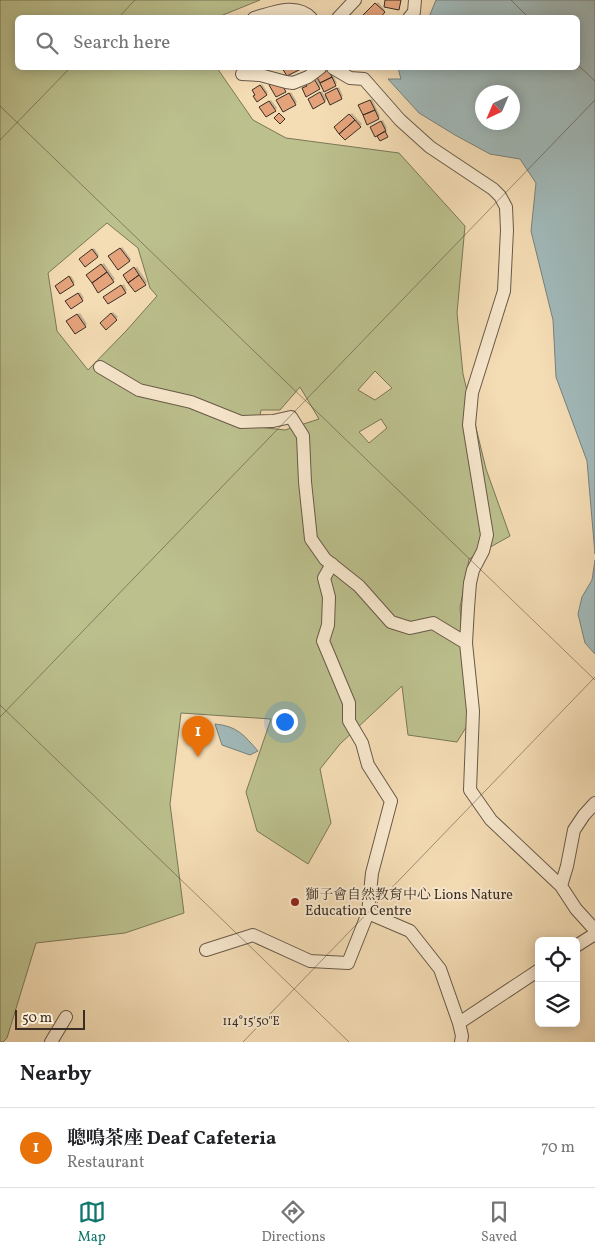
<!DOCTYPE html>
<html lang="en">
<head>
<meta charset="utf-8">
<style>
	:root { --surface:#fff; --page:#f6f6f6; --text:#202124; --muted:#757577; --line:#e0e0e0; --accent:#0f766e }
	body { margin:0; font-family:Vollkorn,"Noto Serif TC",serif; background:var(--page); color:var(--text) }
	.controls { position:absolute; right:15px; bottom:15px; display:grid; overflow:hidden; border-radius:8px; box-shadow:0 2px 12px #0003 }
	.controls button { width:45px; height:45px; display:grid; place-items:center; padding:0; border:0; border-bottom:1px solid var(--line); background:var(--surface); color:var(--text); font:25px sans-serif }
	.compass { position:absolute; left:475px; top:85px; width:45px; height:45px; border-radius:50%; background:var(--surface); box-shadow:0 2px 12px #0003; rotate:224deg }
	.scale { position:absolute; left:15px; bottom:12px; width:70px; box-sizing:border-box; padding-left:5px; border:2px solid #3a2e24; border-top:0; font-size:14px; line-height:18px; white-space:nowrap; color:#3a2e24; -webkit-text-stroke:4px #f8e8ce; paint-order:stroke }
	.you { position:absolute; left:284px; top:721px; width:18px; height:18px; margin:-12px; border:4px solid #fff; border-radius:50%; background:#1a73e8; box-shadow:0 0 0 8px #1a73e833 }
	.badge { display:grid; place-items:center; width:32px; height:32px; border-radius:50%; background:var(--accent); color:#fff; font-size:16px; font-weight:700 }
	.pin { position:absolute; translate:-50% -41px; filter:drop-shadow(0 1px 2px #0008) }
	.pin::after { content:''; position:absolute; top:26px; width:18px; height:15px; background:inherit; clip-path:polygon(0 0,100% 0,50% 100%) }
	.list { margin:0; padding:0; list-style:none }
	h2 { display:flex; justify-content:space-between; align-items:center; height:65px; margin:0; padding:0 20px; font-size:21px }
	h2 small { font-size:16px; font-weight:400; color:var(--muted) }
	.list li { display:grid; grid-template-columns:32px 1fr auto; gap:15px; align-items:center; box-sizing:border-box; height:80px; padding:0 20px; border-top:1px solid var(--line) }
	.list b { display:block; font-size:19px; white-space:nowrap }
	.list p { margin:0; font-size:16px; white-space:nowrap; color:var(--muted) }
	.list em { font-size:16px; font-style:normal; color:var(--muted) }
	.icon { flex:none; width:28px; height:28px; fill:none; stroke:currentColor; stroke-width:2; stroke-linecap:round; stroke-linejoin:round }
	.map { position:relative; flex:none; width:595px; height:1042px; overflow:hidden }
	.search { position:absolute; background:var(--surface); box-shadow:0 2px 12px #0003; left:15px; right:15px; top:15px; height:55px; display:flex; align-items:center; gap:12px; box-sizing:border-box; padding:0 18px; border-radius:8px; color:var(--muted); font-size:19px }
	.sheet { height:145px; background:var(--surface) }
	nav { display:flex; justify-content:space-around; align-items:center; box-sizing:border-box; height:70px; border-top:1px solid var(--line); background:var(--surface); font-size:14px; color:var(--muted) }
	nav a { display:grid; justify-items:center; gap:2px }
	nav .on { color:var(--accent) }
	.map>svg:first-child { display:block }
</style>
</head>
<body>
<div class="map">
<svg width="595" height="1042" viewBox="0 0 595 1042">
	<rect width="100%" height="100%" fill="#f4dcb4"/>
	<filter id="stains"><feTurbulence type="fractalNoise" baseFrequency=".004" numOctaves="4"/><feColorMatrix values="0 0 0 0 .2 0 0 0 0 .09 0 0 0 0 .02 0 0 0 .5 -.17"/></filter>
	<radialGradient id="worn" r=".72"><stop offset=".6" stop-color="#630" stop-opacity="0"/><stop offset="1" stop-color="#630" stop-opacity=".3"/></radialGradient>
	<path fill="#bbc08d" stroke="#7a7758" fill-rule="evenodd" d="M0,0H260L218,17L18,18V68H217L253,120L286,138L399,153L465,226L457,313L463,374L486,469L510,536L469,559L460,608L470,721L457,742L408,735L402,686L340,744L320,769L331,823L308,864L257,831L246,792L271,719L181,713L170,804L184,913L125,933L36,943L7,1038L3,1042H0ZM107,223L138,248L150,288L157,296L126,331L88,370L57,331L48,273ZM375,371L392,388L375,400L358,390ZM300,387L319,419L285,430L258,427L261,410H280ZM381,419L387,428L369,443L359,432Z"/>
	<path fill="#a1b9b9" stroke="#78817d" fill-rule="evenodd" d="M436,0H595V554L587,461L556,377L553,320L531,231L536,183L520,159L490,154L455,135L419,113L388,79H401L398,68H578V18L429,17ZM482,92H512V122H482Z
		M595,560V654L585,643L578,614L582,597L592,580Z
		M215,724C237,726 244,735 258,751L250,755L222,745Z"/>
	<path fill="#0003" d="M378,2L385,10L380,15L382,18H362Z
		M326,68H329L337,83L335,85H322L319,88L305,87Z
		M262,84L268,93L266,94L257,95L255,89Z
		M339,87L343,96L330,103L328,98L325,101L310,99L322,91L325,96Z
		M291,92L297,102L295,104L278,100Z
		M372,99L380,116L378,118L359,105Z
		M271,100L277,108L275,110L262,105Z
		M352,113L362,124L346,139L335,127Z
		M383,120L387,128L385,130L388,136L381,140L371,127Z
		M122,247L131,259L129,261L111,255Z
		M94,248L99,255L97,257H82Z
		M104,263L115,279L99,291L89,273Z
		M137,267L147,282L135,290L126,274Z
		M71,276L75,282L61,292L58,284Z
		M124,284L127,290L108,303L106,295Z
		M80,292L84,298L71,308L69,300Z
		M113,312L118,317L106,328L101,323Z
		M80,313L87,324L85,326L69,319Z"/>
	<path fill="#e5a37b" stroke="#3a2e24" d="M385,0H401L399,10L384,7Z
		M375,3L385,12L380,18H363L362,16Z
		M282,68H301V69L287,76Z
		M327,68L332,77L320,83L315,73Z
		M313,77L320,89L306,97L302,88L307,86L304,81Z
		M332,77L336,86L324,92L320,83Z
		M279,79L286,92L276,97L269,85Z
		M260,85L267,95L257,102L253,96L255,95L252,90Z
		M337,88L342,99L330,105L325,94Z
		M320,92L325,102L313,109L308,99Z
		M289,93L296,105L283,112L276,100Z
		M370,100L375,110L363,115L358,105Z
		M269,101L276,111L266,117L259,107Z
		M375,110L379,119L367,125L363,115Z
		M279,113L285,119L280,124L274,118Z
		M349,114L355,120L339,134L334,127Z
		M355,120L361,127L345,140L339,134Z
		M381,121L386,131L375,137L370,127Z
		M385,131L388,137L380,141L377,136Z
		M120,248L130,261L118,270L108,256Z
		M92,249L98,257L85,267L79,259Z
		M101,264L107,272L92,283L86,275Z
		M134,267L139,275L128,283L123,275Z
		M107,272L114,282L98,293L92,283Z
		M139,275L146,285L135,292L128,283Z
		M69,276L74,285L60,294L55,286Z
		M121,285L126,293L108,304L103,297Z
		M78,293L83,301L71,309L65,301Z
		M111,313L117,320L106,330L100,323Z
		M77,314L86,327L75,334L66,321Z"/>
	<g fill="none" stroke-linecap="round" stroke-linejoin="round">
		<g stroke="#685a48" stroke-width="14">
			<path id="minor" d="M254,18C272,13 296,2 311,18
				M338,18L355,0
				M409,18L414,12L415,0
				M333,68L350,78L364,79L400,120L430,147L493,189L500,196L506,207L507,230L504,291L472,393L469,425L487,535L483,551L473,570L470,583L468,608L466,643L473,711L470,790L491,820L561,886L576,909L595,930
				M242,74L260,75L286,82L293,83L308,77L320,68
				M100,367L139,390L191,402L241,422L273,421L291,417L303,436L305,482L311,539L325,559L359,586L391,622L410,628L433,623L466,643
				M332,564L324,578L329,597L328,625L323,641L349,703V721L362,743L368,765L391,801L372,873L368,913
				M561,886L567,866L574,830L584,815L595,803
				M576,946L595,934
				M206,950L253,935L310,961L348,963L368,913L410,931L440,969L459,1023L462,1036L461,1042
				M459,1023L539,970
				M51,1042L66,1017"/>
		</g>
		<use href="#minor" stroke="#f8e8ce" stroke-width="12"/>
	</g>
	<path fill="none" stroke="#3a2e24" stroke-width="1" stroke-opacity="0.45" d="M511,0L529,18M118,18L135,0M578,65L595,81M0,106L595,680M0,140L70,68M0,705L349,1042M0,717L595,100M243,1042L595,677"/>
	<circle fill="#8f2418" stroke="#f8e8ce" stroke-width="2" cx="295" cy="902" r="5"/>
	<g text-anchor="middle" stroke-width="4" stroke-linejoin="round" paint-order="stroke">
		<g font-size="14" fill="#3a2e24" stroke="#f8e8ce" text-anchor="start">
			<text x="305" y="899">獅子會自然教育中心 Lions Nature<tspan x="305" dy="16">Education Centre</tspan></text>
		</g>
	</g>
	<g font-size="12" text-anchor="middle" fill="#3a2e24" stroke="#f8e8ce" stroke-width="4" stroke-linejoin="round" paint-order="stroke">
		<text x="251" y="1025">114°15'50"E</text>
	</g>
	<rect width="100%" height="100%" filter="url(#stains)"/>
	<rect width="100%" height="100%" fill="url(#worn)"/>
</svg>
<div class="controls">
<button><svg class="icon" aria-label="locate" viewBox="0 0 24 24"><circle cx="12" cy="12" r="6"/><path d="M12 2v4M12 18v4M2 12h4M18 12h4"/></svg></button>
<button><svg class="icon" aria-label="layers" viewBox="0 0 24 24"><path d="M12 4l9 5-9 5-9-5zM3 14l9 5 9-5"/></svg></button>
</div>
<svg class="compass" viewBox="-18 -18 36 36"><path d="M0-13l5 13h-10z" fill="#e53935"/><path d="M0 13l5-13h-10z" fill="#757577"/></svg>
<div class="scale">50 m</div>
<div class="you"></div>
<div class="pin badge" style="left:198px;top:757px;background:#e8710a">1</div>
<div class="search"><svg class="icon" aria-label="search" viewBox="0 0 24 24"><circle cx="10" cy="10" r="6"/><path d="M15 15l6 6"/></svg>Search here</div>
</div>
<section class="sheet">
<h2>Nearby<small></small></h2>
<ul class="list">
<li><span class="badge" style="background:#e8710a">1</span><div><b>聰鳴茶座 Deaf Cafeteria</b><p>Restaurant</p></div><em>70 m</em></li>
</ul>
</section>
<nav>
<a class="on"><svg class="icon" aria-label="map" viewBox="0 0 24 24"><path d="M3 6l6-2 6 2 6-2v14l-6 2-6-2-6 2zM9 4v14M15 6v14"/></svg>Map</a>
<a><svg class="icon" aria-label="directions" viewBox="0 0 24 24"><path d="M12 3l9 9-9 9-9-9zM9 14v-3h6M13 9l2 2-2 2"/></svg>Directions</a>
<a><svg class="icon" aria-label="saved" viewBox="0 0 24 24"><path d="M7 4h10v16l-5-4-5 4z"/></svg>Saved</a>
</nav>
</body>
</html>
